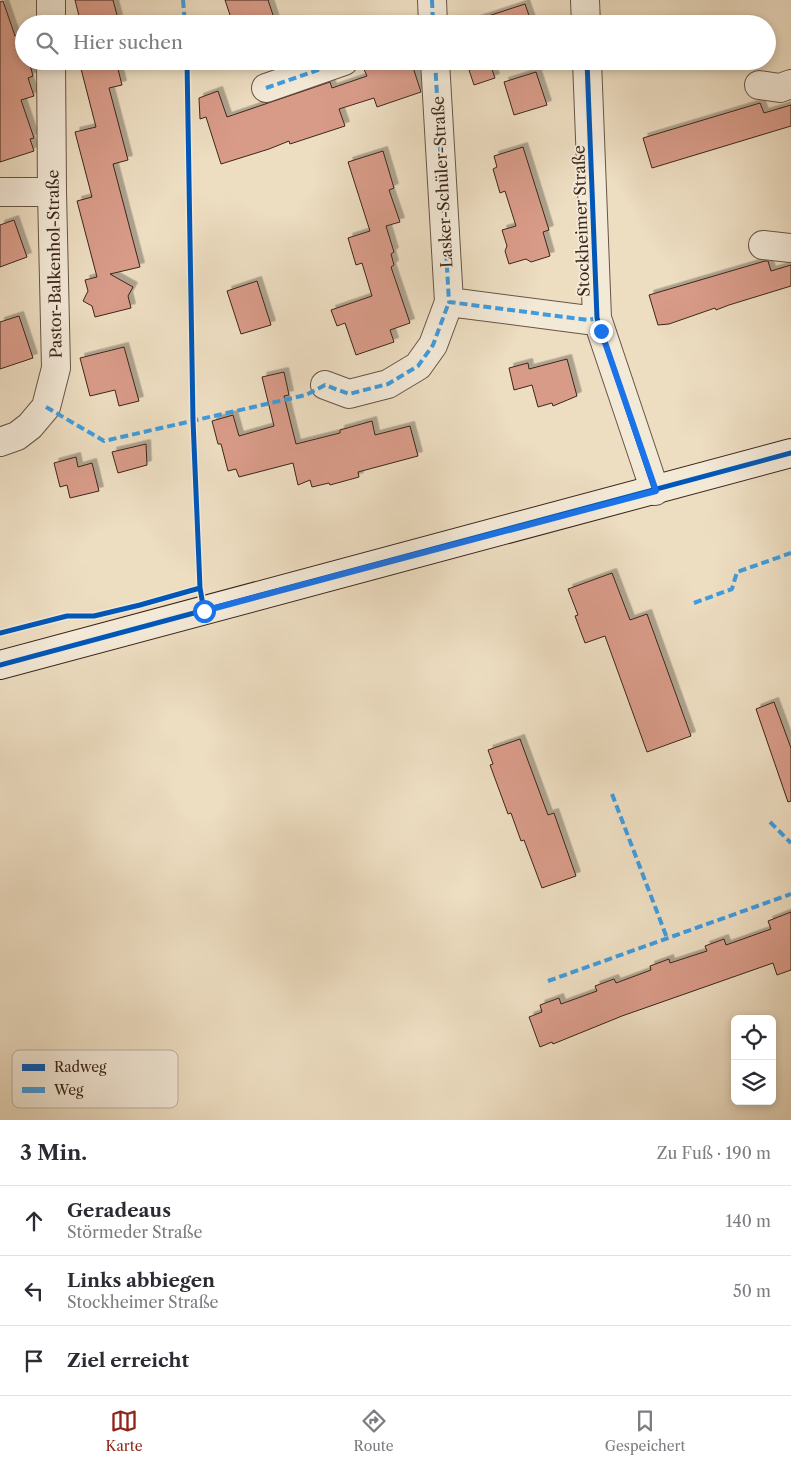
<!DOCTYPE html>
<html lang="de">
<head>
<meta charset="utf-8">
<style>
	:root { --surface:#fff; --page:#f7f7f7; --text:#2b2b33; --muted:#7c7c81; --line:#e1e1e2; --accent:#8f2418 }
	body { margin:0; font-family:"Libre Caslon Text",serif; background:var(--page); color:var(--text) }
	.controls { position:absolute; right:15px; bottom:15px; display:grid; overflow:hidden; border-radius:8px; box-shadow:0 2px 8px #0003 }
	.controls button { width:45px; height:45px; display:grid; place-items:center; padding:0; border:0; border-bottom:1px solid var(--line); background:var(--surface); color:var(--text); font:25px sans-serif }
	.stop { position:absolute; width:15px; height:15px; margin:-11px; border:4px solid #1a73e8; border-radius:50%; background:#fff }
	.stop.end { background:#1a73e8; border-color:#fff; box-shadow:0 1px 5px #0008 }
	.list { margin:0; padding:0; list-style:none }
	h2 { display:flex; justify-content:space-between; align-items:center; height:65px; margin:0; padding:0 20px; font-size:21px }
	h2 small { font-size:16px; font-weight:400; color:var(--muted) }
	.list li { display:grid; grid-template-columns:32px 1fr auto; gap:15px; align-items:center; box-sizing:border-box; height:70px; padding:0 20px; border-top:1px solid var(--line) }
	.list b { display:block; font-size:19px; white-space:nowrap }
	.list p { margin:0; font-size:16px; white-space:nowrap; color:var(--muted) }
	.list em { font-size:16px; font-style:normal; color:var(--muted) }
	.icon { flex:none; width:28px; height:28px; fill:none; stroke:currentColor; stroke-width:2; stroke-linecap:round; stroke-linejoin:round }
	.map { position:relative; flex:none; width:791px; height:1120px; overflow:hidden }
	.search { position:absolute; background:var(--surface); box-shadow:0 2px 8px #0003; left:15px; right:15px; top:15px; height:55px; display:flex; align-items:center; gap:12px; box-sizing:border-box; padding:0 18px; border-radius:28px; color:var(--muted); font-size:19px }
	.sheet { height:275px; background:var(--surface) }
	nav { display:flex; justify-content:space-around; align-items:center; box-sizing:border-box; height:70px; border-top:1px solid var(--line); background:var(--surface); font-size:14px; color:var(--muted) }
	nav a { display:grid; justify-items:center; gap:2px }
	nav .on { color:var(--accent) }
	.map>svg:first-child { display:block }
</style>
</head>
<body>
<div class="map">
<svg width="791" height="1120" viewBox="0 0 791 1120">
	<defs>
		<filter id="shadow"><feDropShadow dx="4.5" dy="-4.5" stdDeviation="0" flood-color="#0004"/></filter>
	</defs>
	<rect width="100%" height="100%" fill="#edddc1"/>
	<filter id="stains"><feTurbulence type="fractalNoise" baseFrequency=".004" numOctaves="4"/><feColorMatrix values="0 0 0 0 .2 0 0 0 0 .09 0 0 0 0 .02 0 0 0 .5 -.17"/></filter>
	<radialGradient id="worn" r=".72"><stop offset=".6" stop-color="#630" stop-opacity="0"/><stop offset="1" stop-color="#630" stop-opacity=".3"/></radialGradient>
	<path fill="#d89b88" stroke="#3c261b" filter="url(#shadow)" d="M75,0H113L118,19L100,24H81Z
		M225,0H268L276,24H233Z
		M3,1L15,36L24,33V61H29L33,76L28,78L34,96L21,100L34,138L30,139L34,151L0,162V2Z
		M525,4L532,24H477L476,20Z
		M79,61H116L122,85L109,88L128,160L113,164L140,267L110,274L133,287L128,296L131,308L95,317L92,306L83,301L88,291L85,280L97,277L77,201L92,197L75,132L96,127Z
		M380,61H411L421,92L377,107L374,98L339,109L345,126L290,144L289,141L269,149L221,164L206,117L200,119L199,98L218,91L227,117L330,82L332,88L367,76L363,67Z
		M466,61H489L495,78L474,85Z
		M536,72L547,105L514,115L504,82Z
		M760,103L764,113L791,105V126L652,168L643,138Z
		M523,147L549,230L543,232L550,256L531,262L526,259L509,264L505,251L507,246L502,230L516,226L505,191L500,193L493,169L497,167L494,156Z
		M383,151L394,188L389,190L400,222L386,226L394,252L391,254L394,265L391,267L410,323L390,330L394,342L356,355L345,323L337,326L331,310L372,296L362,263L356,265L348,238L370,231L348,162Z
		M14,220L27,257L0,267V225Z
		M765,261H768L771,271L791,265V286L729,305L716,310L715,308L669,324L658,325L649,295Z
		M257,281L271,325L241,334L227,291Z
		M19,316L33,358L0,369V322Z
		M124,347L139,401L119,406L115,390L90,396L80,358Z
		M567,359L577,396L553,406L552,403L538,407L532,385L514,390L509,368L528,363L529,369Z
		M284,372L289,395L284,396L296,444L340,433V430L372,421L375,435L410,426L418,456L358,472L359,477L330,485L329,483L312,487L310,480L298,485L293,463L239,477L236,469L228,471L221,444H218L212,421L233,415L239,436L274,426L262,377Z
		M146,444L147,465L118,473L112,452Z
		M76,457L78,467L92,463L99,491L70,498L67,485L60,487L54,463Z
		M612,573L630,620L647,614L691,736L647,752L605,636L585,643L575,616L578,615L568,589Z
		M774,702L791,748V801L788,802L756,709Z
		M520,739L548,815L554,813L576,876L542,888L524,840L521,841L511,813L508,814L490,765L493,764L488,750Z
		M791,912V970L777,975L773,963L622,1016L553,1044L552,1042L540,1047L529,1017L542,1012L540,1005L559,998L561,1004L597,991L595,986L614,979L616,983L651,970L650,966L669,959L670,963L707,951L705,946L724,939L726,945L771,929L768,921Z"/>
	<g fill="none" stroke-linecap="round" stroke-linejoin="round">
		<g stroke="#685444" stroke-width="30">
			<path id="minor" d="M51,0V24
				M432,0L433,24
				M585,0L586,24
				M435,61L449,302L588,320L597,318
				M587,61L597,318L655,491
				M759,85L780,88L791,84
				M266,88L344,61
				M0,192H52
				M763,245L791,248
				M325,385L349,394L388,384L418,366L433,345L449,302
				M0,442L17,436L30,426L46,407L56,368L52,192L51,61"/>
		</g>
		<g stroke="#3c261b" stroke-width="30">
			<path id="secondary" d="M0,665L791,453"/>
		</g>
		<use href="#minor" stroke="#f3e9d7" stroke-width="28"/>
		<use href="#secondary" stroke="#f3e9d7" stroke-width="28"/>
		<path stroke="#3f9cdf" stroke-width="4" stroke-dasharray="8 4" stroke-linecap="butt" d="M183,0L185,24
			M432,0L433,24
			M435,61L449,302L588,320L597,318
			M266,88L344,61
			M46,407L104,441L306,395L325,385L349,394L388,384L418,366L433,345L449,302
			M694,603L732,589L737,572L791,553
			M612,794L667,938
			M770,822L791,843
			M548,981L791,894"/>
		<g stroke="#f3e9d7" stroke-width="8">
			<path id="cycleway" d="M187,61L193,420L200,588L204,611
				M587,61L597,318L655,491
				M0,633L67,616H94L140,605L200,588
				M0,665L791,453"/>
		</g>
		<use href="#cycleway" stroke="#0057b8" stroke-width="5"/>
	</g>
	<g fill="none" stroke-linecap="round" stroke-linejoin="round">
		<path stroke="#1a73e8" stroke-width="6" d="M204,611L656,491L601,331"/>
	</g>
	<g text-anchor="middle" stroke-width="4" stroke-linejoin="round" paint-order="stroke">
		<g font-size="16" fill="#3c261b" stroke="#f3e9d7">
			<text transform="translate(442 182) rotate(-93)" y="6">Lasker-Schüler-Straße</text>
			<text transform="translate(581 221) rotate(-92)" y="6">Stockheimer Straße</text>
			<text transform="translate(54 264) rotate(-91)" y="6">Pastor-Balkenhol-Straße</text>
		</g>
	</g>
	<rect x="12" y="1050" width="166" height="58" rx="8" fill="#f3e9d7" stroke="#bcae9f" stroke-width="1"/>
	<rect x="22" y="1064" width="23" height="7" fill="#0057b8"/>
	<rect x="22" y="1087" width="23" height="6" fill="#3f9cdf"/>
	<g font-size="14" fill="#3c261b">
		<text x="54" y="1072">Radweg</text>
		<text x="54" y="1095">Weg</text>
	</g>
	<rect width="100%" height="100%" filter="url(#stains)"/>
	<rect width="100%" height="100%" fill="url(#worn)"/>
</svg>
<div class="controls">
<button><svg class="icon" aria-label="locate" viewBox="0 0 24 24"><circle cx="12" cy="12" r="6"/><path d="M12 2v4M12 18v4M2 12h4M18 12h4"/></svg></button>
<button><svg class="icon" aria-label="layers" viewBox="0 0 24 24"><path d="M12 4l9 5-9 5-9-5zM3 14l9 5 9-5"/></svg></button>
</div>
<div class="stop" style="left:204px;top:611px"></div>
<div class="stop end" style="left:601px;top:331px"></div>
<div class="search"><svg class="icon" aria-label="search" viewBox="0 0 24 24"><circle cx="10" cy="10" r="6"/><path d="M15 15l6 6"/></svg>Hier suchen</div>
</div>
<section class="sheet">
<h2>3 Min.<small>Zu Fuß · 190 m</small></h2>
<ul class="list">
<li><svg class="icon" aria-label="ahead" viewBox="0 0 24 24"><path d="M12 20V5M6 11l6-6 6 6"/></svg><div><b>Geradeaus</b><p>Störmeder Straße</p></div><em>140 m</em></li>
<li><svg class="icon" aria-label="left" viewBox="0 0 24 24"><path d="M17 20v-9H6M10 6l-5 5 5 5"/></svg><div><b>Links abbiegen</b><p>Stockheimer Straße</p></div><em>50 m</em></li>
<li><svg class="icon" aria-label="arrive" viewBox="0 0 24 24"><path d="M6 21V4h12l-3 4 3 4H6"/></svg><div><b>Ziel erreicht</b></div></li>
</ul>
</section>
<nav>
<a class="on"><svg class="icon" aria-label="map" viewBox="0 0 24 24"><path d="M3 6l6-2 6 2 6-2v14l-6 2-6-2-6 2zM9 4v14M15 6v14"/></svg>Karte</a>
<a><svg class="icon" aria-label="directions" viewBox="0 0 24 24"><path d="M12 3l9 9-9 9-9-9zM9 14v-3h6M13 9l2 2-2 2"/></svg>Route</a>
<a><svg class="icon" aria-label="saved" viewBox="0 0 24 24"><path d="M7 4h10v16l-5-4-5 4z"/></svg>Gespeichert</a>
</nav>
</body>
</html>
